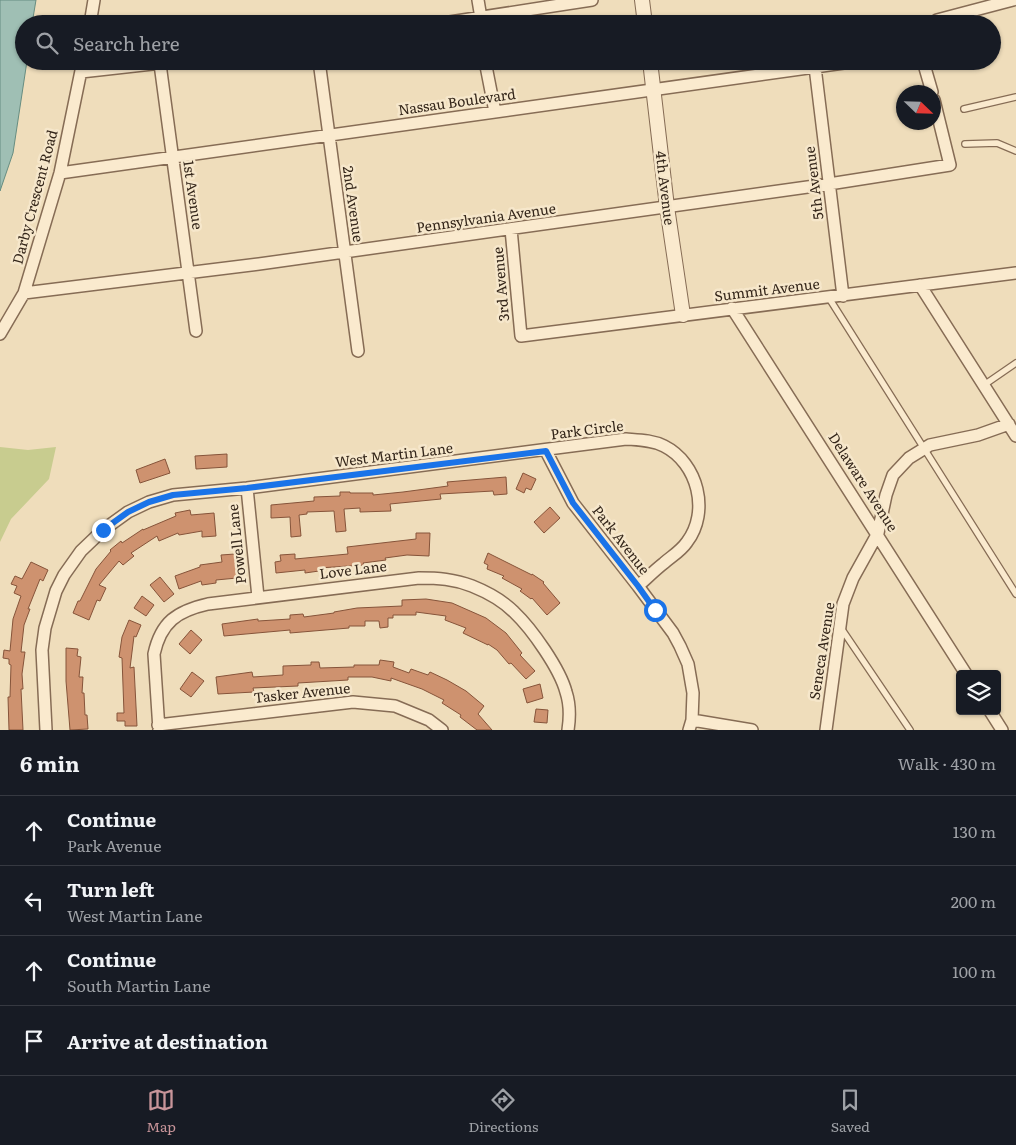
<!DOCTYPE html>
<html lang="en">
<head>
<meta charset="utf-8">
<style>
	:root { --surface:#171b24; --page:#242831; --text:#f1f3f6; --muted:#9ea1a6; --line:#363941; --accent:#c8959a }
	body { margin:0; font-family:Literata,serif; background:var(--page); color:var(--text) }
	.controls { position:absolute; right:15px; bottom:15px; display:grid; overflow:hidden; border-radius:5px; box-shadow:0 1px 4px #0004 }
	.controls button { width:45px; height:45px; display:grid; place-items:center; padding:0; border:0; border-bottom:1px solid var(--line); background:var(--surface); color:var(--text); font:25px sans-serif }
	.compass { position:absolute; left:896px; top:85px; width:45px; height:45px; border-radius:50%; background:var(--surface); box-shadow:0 1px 4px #0004; rotate:113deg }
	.stop { position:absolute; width:15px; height:15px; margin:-11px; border:4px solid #1a73e8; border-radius:50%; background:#fff }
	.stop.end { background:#1a73e8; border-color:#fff; box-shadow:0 1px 5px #0008 }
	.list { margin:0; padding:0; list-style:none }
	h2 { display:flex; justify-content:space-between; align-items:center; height:65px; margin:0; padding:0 20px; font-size:21px }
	h2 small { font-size:16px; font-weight:400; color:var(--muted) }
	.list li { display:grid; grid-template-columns:32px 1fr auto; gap:15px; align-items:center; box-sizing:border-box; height:70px; padding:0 20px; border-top:1px solid var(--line) }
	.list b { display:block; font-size:19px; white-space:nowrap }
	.list p { margin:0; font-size:16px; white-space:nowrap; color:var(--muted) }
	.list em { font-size:16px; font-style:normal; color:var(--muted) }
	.icon { flex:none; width:28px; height:28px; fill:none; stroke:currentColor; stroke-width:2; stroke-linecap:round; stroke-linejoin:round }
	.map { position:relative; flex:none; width:1016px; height:730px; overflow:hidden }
	.search { position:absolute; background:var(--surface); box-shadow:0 1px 4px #0004; left:15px; right:15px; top:15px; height:55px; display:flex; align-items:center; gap:12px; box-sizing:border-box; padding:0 18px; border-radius:28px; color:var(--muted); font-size:19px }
	.sheet { height:345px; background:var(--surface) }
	nav { display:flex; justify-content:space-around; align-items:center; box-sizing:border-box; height:70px; border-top:1px solid var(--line); background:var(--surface); font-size:14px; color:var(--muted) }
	nav a { display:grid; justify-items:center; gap:2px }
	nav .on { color:var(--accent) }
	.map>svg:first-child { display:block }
</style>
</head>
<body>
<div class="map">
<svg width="1016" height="730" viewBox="0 0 1016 730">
	<rect width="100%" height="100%" fill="#efddbb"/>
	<path fill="#c8cc8f" d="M0,447L28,450L56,447L49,479L11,519L0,542Z"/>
	<path fill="#9fbfb4" stroke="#678d81" d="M0,0H36L32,24H24V61H27L13,153L0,191Z"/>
	<path fill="#ce926f" stroke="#86543a" d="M227,454V467L196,469L195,456Z
		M165,459L170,473L140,483L136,470Z
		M523,473L536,479L531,490L526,488L524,493L516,489Z
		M506,477L507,494L494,495L493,491L440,494L441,499L390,504L391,511L360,512V508L344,509L346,531L336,532L334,511L307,512V514L299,515L301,536L291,537L290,517L271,518V505L314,501V497L340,496V492H350V493H373V495L403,492L448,486L447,482Z
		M550,507L560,518L544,533L534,522Z
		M190,510L191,515L214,513L216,536L202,537V531L179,535L178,533L159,541L157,536L131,553L134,556L123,565L119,561L99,585L106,588L100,601L97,600L89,620L73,613L78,601H80L96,569L111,551L110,550L121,541L122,543L143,529V530L176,516L175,513Z
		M416,533H430L429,556L407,555L385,558L386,560L363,563L364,565L319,568V571L305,573V570L276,573L275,562L281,561L280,555L295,554V559L348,554L347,547L416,539Z
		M488,553L532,575V574L544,582L543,583L560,603L547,615L532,598L531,599L520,591L522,589L502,578L504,576L487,569L488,565L484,563Z
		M235,554L237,578L216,580V583L202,585L201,581L179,589L175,576L200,567V565L222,562L221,555Z
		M31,562L48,570L43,581L40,579L28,609H30L24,625L21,652H25L22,674L23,689H21L23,730H9L8,697H10L11,665L9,664V659L3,658L4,650L10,651L13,619L21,596L14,593L17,586L11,584L15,576L22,579Z
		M160,577L174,594L164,602L150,585Z
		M142,596L154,605L146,616L134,608Z
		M426,599L452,603L486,618L506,633L522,653L520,655L535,671L526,679L511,663L509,664L497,650L488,644V645L463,633L466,628L445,620L446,616L416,612V615H393V618H388V627L380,628L379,621H365V626H349V628L290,633V630L224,636L222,624L258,619V621L290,619V615L303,614L304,617L334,613V612L357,608L402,606V600Z
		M129,620L141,625L136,637L134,636L130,668L134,667L137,726H125V721H117V713H124L122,658L119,657L122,637Z
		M191,630L202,640L190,654L179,644Z
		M66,648L78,649L77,656L81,657L79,677H83L82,693H84L85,715H87L88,729L70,730L66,681Z
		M380,660L394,662L393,667L409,673L411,669L428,675L430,672L447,680L466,691L484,706L478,714L492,730H477L460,717L461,715L442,703L444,700L422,689L391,678V681L372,677H348V680L298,683V686L253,688L254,692L218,694L216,677L252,672L253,677L283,675V666L311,665V662H319L320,668L354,667V665H379Z
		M192,672L204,681L191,697L180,689Z
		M540,684L543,698L527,703L523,689Z
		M536,709L548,710L547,723L534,722Z"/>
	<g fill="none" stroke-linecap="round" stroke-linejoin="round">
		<g stroke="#866c55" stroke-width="8">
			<path id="service" d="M964,109L1016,97
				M965,144L997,143L1016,151
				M829,298L1016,594
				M984,385L1016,363
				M841,628L910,730"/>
		</g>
		<g stroke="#866c55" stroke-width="14">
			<path id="minor" d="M478,0L482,24
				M90,24L94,0
				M437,24L592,0
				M932,24L937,20L1013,0
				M319,61L358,351
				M485,61L495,112
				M923,61L932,92
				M160,64L196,331
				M815,67L843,296
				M81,72L179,61
				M60,173L858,61
				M511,229L521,336L1016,273
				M920,285L1016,436
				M24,293L259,264L829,184L950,165L934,100
				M732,308L966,674
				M0,334L24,293L60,173L83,61
				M546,451L573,503L638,586L673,633L680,646L688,664L693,693L692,720L689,730
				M247,488L258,597
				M990,711L1002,730
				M692,720L752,730
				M158,725L353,702L395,706L429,720L442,730
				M46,730L42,650L45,628L56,591L64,575L81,551L103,530L128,512L149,502L173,495L247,488L626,439C639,440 652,440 664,446C698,463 710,512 687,542C681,551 672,556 664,563C655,570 647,578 638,586
				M159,730L154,654C161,622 177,611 208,604L419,578C438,578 454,579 472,586C487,592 503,601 514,612C532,629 560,669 566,692C570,704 570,717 568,730
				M826,730L843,604L853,578L878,533L886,495L893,475L909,458L930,445L978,435L1009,424"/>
		</g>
		<g stroke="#866c55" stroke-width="16">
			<path id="tertiary" d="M642,0L645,24
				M650,61L667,207L683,315"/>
		</g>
		<use href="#service" stroke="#faeace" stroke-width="5.5"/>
		<use href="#minor" stroke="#faeace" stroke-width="11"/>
		<use href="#tertiary" stroke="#faeace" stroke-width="14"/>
	</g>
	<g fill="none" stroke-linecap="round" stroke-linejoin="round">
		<path stroke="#1a73e8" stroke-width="6" d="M103,530L128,512L149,502L173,495L247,488L546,451L573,503L638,586L655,610"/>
	</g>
	<g text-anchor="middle" stroke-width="5" stroke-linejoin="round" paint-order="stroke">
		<g font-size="14" fill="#34261a" stroke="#f6e7cb">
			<text transform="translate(457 102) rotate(-8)" y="5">Nassau Boulevard</text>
			<text transform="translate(814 183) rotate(-97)" y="5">5th Avenue</text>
			<text transform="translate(665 188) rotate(83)" y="5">4th Avenue</text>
			<text transform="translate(193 195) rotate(82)" y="5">1st Avenue</text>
			<text transform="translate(35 197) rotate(-75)" y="5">Darby Crescent Road</text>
			<text transform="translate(353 204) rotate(82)" y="5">2nd Avenue</text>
			<text transform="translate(486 218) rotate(-8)" y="5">Pennsylvania Avenue</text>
			<text transform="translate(501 284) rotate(-95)" y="5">3rd Avenue</text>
			<text transform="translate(767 290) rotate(-7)" y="5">Summit Avenue</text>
			<text transform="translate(587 430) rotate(-7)" y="5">Park Circle</text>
			<text transform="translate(394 455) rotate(-7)" y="5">West Martin Lane</text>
			<text transform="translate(863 482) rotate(57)" y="5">Delaware Avenue</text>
			<text transform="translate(621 540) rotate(52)" y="5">Park Avenue</text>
			<text transform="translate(237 544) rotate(-96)" y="5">Powell Lane</text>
			<text transform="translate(353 570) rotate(-7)" y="5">Love Lane</text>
			<text transform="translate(822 651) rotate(-81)" y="5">Seneca Avenue</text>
			<text transform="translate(302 693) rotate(-6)" y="5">Tasker Avenue</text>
		</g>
	</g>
</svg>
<div class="controls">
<button><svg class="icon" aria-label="layers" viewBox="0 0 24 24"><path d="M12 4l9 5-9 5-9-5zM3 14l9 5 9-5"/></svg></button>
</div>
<svg class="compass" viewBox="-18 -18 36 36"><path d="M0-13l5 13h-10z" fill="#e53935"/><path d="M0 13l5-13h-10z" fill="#9ea1a6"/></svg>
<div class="stop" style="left:655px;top:610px"></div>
<div class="stop end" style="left:103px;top:530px"></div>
<div class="search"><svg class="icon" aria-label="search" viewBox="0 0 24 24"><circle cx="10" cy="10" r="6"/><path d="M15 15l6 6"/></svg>Search here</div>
</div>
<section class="sheet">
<h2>6 min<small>Walk · 430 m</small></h2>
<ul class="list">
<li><svg class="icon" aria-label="ahead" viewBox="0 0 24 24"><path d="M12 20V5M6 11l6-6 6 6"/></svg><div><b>Continue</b><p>Park Avenue</p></div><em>130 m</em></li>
<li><svg class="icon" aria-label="left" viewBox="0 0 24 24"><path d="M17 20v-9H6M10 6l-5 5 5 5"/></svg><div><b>Turn left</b><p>West Martin Lane</p></div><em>200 m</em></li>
<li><svg class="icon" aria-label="ahead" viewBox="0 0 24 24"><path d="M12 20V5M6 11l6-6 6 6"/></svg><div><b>Continue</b><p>South Martin Lane</p></div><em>100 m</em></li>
<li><svg class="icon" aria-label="arrive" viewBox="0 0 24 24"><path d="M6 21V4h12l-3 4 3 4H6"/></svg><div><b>Arrive at destination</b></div></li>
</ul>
</section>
<nav>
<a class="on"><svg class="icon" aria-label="map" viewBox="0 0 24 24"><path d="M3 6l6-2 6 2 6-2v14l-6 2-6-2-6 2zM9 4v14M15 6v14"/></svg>Map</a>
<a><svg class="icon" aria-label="directions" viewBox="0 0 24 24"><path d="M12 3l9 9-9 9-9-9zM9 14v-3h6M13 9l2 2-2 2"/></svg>Directions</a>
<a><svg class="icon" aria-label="saved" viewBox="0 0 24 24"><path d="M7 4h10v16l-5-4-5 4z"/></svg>Saved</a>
</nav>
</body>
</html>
